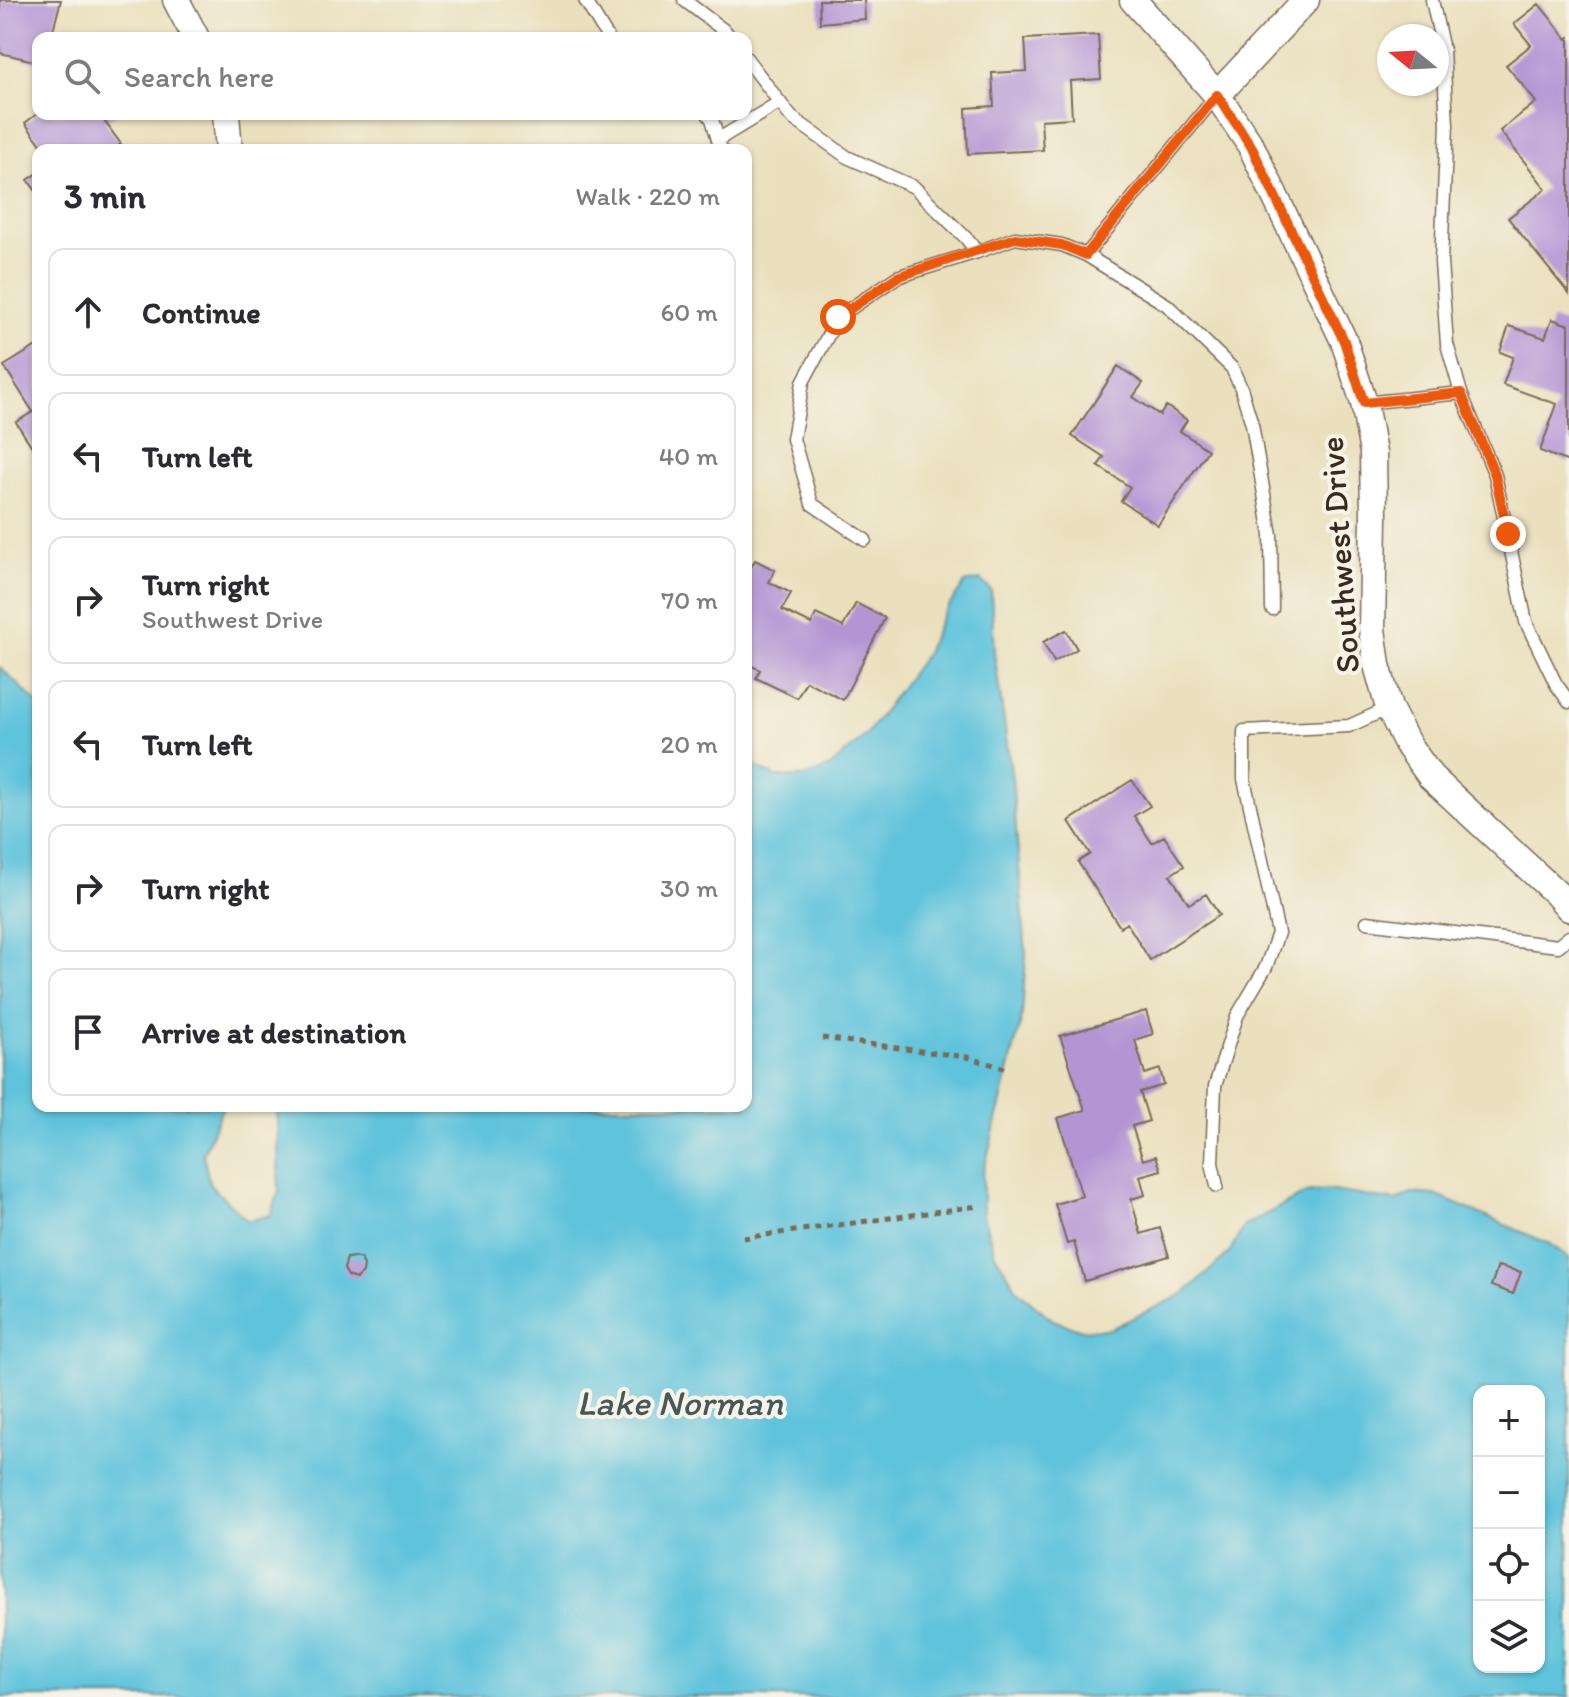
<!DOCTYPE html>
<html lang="en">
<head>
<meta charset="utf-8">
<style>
	:root { --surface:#fff; --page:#f2f2f3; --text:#2b2b33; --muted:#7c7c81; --line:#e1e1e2 }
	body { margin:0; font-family:Itim,sans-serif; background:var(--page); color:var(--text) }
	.controls { position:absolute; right:24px; bottom:24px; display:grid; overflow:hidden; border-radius:16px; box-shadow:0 2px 6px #0004 }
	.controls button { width:72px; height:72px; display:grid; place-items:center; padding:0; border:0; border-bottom:2px solid var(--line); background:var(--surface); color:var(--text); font:40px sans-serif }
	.compass { position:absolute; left:1377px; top:24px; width:72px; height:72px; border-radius:50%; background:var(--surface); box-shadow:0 2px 6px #0004; rotate:288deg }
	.stop { position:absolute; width:24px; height:24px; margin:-18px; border:6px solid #ea580c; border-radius:50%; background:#fff }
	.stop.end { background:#ea580c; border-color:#fff; box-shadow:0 2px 8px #0008 }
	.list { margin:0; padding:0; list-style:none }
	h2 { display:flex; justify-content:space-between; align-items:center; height:104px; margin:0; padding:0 32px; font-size:34px }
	h2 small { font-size:26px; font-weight:400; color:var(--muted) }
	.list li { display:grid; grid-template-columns:52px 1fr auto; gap:24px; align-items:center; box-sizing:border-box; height:128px; margin:0 16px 16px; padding:0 16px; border:2px solid var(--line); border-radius:16px }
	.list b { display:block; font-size:30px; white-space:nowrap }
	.list p { margin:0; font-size:26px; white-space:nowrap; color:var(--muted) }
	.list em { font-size:26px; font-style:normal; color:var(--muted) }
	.icon { flex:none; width:44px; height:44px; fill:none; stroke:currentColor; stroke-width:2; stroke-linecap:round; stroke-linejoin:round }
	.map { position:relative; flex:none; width:1569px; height:1697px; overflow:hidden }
	.search { position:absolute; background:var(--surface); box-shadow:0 2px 6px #0004; left:32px; top:32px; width:720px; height:88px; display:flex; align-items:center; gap:20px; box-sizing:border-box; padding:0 28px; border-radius:16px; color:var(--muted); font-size:30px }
	.panel { position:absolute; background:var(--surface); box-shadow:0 2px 6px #0004; left:32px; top:144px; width:720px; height:968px; border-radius:16px }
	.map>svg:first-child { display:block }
</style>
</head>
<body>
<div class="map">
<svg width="1569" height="1697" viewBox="0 0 1569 1697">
	<rect width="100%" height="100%" fill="#f7f3e8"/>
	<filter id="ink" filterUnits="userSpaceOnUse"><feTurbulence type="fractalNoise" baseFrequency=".0125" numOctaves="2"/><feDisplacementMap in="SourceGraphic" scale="16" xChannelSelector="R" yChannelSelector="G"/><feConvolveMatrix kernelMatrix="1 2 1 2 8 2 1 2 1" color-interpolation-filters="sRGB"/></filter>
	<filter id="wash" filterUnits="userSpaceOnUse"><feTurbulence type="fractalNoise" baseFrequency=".006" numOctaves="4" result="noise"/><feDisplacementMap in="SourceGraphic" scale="32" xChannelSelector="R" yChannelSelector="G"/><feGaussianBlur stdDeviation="1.8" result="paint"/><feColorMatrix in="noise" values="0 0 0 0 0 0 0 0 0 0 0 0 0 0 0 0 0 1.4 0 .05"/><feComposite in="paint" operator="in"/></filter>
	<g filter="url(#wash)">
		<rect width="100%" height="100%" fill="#eae0bd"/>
		<path fill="#5fc3dc" stroke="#4d767d" stroke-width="2" fill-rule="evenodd" d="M980,580L991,590L994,652L1012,778L1026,954L1022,1016L983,1174V1216L995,1254L1018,1291L1053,1320L1082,1330L1110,1329L1184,1294L1229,1253L1244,1226L1306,1193L1327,1190L1396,1201L1411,1193L1435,1195L1550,1244L1569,1258V1697H0V667L38,704V1106H223L203,1154L210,1185L248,1221L271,1215L279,1191L277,1106H746V759L751,764L775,777H804L830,767L866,735L926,653L942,616L965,583ZM1479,1391H1539V1667H1479Z"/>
		<g id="blocks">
			<path fill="#b395d4" d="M0,0H61L51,38H38V62L0,53Z
				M819,0H864L865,19L820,23Z
				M1539,4L1567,39L1569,37V294L1508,218L1546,189L1500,131L1536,102L1506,65L1531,45L1514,24Z
				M1098,35L1101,79L1070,81L1072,118L1041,120L1043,150L968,154L966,108L994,106L992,73L1027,71L1025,39Z
				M37,114H117L105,122L121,144L115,148L117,150H45L25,123Z
				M38,173V194L28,180Z
				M1552,319L1569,325V462L1540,451L1557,404L1503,385L1513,357L1500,352L1509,326L1545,338Z
				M38,345V456L16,422L33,412L4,366Z
				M1118,366L1143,383L1133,397L1160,415L1166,406L1187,420L1180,431L1208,450L1158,525L1121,501L1130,487L1098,466L1104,457L1072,436Z
				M755,560L775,570L769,582L791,593L782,610L811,624L816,614L843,627L856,603L885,618L843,700L806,681L797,698L756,678L760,670L746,663V569L749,571Z
				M1066,630L1077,649L1054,662L1043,642Z
				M1132,780L1150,806L1134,816L1152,843L1164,836L1184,866L1170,875L1189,904L1206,894L1219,915L1150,960L1127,923L1120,927L1078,862L1090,854L1069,821Z
				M1146,1011L1153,1034L1135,1040L1145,1074L1160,1069L1164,1085L1140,1092L1149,1121L1132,1126L1143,1160L1156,1156L1161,1170L1140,1176L1145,1195L1131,1199L1141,1234L1160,1228L1169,1256L1085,1281L1074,1242L1067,1244L1055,1204L1082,1196L1058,1118L1085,1110L1060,1036Z
				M355,1257L361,1259L364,1265L363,1273L356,1279L348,1276L344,1269L347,1258Z
				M1498,1266L1521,1272L1513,1294L1491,1286Z"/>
		</g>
	</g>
	<g filter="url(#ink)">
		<use href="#blocks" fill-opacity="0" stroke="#786a56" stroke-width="2"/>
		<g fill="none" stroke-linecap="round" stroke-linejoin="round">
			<g stroke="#786a56" stroke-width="15">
				<path id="lane" d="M585,0L608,38
					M684,0L726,32L730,38
					M1432,0L1443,50L1447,125L1441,262L1447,344L1461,393
					M746,58L791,117L847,157L914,187L966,238L977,252L1015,238L1062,245L1086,255L1167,305L1232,368L1241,388L1252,424L1271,535L1272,609
					M708,114L712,119L721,150
					M719,139L780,102
					M1086,255L1217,95
					M1364,403L1461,393L1495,475L1526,622L1556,684L1569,702
					M865,540L812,504L793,439L803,382L838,317L897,277L977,252
					M1367,922L1558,946L1569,937
					M1217,1186L1212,1163L1215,1086L1237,1016L1266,967L1278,933L1244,779V731L1349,726L1389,708"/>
			</g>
			<g stroke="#786a56" stroke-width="29">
				<path id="street" d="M176,0L196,38
					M1133,0L1217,95L1251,146L1344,341L1364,403L1373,453L1374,518L1372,629L1377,665L1389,708L1408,745L1431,777L1556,893L1569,908
					M1217,95L1306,0
					M226,114L229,150"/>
			</g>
			<path stroke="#786a56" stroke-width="5" stroke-dasharray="6 6" stroke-linecap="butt" d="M822,1038L967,1057L1004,1068
				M743,1238L978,1206"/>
			<use href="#lane" stroke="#fff" stroke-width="12"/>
			<use href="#street" stroke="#fff" stroke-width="26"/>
		</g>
	</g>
	<g fill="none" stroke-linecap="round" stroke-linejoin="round" filter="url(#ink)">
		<path stroke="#ea580c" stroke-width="10" d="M838,317L897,277L1015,238L1062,245L1086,255L1217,95L1251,146L1344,341L1364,403L1461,393L1495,475L1508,534"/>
	</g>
	<g text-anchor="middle" stroke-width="8" stroke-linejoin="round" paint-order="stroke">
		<g font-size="34" fill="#3b2a1e" stroke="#f7f3e8">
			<text transform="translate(1339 555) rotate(-94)" y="12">Southwest Drive</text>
		</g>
		<g font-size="36" font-style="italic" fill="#465857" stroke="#f7f3e8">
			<text x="680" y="1415">Lake Norman</text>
		</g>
	</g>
</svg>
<div class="controls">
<button>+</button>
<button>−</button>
<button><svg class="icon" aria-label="locate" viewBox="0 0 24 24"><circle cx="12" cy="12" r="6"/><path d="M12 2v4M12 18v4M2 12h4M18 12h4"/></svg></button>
<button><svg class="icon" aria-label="layers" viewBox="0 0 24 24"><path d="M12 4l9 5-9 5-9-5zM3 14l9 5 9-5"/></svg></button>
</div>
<svg class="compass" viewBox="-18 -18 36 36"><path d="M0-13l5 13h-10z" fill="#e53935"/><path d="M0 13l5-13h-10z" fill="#7c7c81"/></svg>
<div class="stop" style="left:838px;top:317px"></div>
<div class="stop end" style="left:1508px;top:534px"></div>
<div class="search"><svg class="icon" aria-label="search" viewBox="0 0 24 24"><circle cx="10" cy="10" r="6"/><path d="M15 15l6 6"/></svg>Search here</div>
<section class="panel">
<h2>3 min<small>Walk · 220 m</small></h2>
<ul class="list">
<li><svg class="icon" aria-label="ahead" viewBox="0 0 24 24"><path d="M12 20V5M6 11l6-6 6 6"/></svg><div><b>Continue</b></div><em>60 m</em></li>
<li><svg class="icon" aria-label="left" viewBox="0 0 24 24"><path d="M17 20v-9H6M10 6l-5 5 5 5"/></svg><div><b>Turn left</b></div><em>40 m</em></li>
<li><svg class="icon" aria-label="right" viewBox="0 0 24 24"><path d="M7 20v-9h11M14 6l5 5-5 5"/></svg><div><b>Turn right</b><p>Southwest Drive</p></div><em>70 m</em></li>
<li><svg class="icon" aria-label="left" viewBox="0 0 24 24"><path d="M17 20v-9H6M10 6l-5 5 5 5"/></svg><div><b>Turn left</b></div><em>20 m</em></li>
<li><svg class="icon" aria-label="right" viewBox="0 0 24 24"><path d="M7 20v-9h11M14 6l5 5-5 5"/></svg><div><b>Turn right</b></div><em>30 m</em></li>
<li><svg class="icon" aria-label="arrive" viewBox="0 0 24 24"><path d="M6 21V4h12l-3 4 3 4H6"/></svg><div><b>Arrive at destination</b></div></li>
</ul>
</section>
</div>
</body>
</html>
